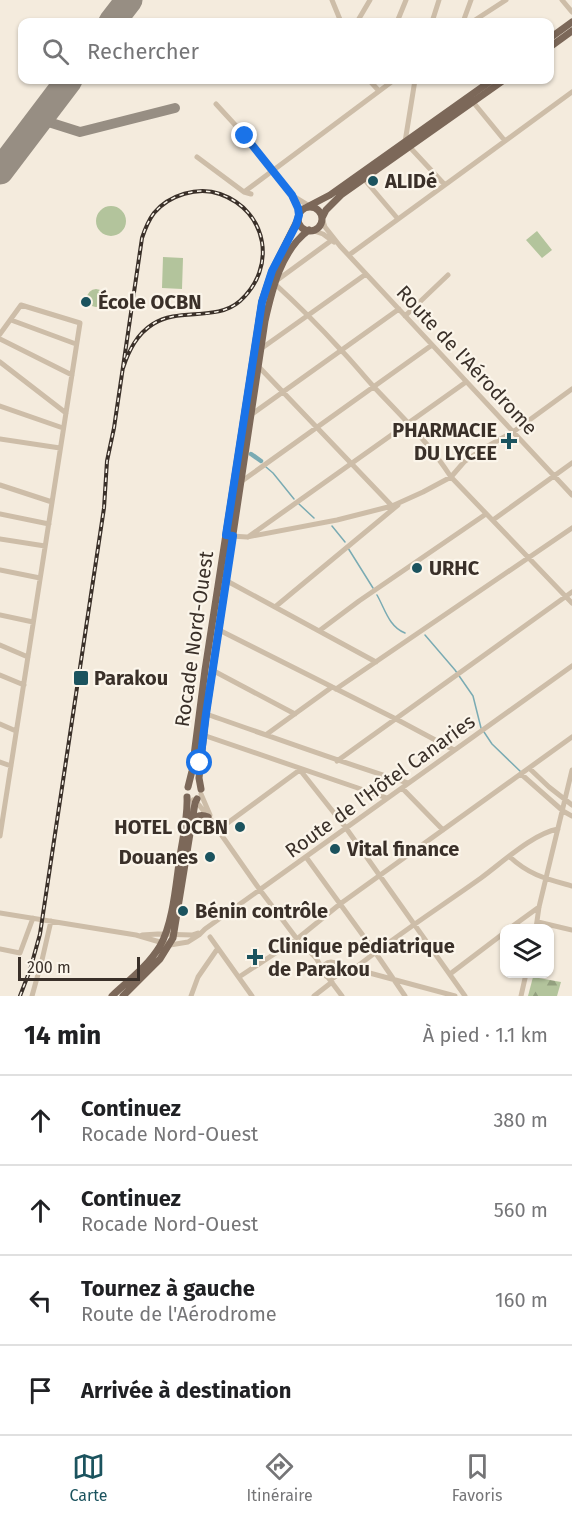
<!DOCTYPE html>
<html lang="fr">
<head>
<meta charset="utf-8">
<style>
	:root { --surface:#fff; --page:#f2f2f2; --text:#202124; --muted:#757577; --line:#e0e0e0; --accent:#1b535e }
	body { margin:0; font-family:"Fira Sans",sans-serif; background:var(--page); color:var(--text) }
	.controls { position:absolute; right:18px; bottom:18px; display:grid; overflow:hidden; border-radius:12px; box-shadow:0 2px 4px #0004 }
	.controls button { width:54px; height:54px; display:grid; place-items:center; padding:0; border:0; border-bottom:2px solid var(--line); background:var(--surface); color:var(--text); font:30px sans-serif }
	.scale { position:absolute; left:18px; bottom:15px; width:122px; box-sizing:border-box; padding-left:6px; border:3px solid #3a3029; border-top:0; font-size:16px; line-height:21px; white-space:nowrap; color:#3a3029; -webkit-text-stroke:4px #fbf5ea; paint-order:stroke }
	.stop { position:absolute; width:18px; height:18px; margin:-14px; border:4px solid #1a73e8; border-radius:50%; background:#fff }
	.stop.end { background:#1a73e8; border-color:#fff; box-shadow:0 2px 6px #0008 }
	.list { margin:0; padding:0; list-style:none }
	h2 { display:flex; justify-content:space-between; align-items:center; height:78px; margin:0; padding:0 24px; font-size:26px }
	h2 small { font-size:20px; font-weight:400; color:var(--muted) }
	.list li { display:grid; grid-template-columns:39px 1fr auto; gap:18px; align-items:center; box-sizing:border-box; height:90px; padding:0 24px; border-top:2px solid var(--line) }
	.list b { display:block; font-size:22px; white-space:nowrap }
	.list p { margin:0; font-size:20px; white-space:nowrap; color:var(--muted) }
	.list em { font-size:20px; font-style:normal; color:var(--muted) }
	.icon { flex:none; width:33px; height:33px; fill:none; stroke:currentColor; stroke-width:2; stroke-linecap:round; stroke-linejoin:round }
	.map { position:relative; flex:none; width:572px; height:996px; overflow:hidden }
	.search { position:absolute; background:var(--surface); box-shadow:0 2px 4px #0004; left:18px; right:18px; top:18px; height:66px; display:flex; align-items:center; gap:15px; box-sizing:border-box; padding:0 21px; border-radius:12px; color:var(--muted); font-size:22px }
	.sheet { height:438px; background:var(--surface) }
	nav { display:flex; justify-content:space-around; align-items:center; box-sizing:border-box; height:84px; border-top:2px solid var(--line); background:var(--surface); font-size:16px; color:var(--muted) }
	nav a { display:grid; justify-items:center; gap:3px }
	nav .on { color:var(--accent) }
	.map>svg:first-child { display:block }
</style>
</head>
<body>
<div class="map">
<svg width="572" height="996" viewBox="0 0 572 996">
	<defs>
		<pattern id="forest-firs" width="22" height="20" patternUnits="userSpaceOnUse" patternTransform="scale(1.5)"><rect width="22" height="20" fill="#b3c49c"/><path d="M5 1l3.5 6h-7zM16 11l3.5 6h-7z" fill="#93a07f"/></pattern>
	</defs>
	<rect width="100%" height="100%" fill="#f4ebdd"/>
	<path fill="#b3c49c" d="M96 221a15 15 0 1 1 30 0a15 15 0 1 1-30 0Z
		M537,231L552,250L542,258L526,240Z
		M163,257L183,258L182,289L162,288Z
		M87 298a9 9 0 1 1 18 0a9 9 0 1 1-18 0Z"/>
	<path fill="url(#forest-firs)" d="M533,977L561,982L557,996H528Z"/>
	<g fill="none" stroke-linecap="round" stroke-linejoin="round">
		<path stroke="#7aabb3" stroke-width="1.5" d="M266,467L273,473L294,499
			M299,504L314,518
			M332,526L345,542
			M348,548L373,588
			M377,595C385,609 389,627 405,633
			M425,635L455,670L473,696L481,728
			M484,732L492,744L521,772"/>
		<path stroke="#7aabb3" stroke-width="4.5" d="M251,454L261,461"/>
		<path stroke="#978e83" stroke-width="10" d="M39,119L80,132L175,108"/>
		<path stroke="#978e83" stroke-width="27" d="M112,22L129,0
			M0,171L69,80"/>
		<path stroke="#cdbda8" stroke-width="5" d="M332,0L341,22
			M562,0L572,12
			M357,22L370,0
			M397,22L406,0
			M432,22L439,0
			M463,22L471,0
			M472,22L506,0
			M369,80L379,91
			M415,80L405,142L445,185
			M473,102L505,141
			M216,104L238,128L292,195L297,206L299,215
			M197,157L244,192L251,194
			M364,179L398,219
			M244,192L394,80
			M293,196L311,207
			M322,218L325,227L340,246L572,495
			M311,230L323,234L334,242
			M349,255L572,92
			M276,281L332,240
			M275,284C298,305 319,326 340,349C352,361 362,374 373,386C402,417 428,441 451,477L572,603
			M405,316L448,275
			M11,320L76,344
			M0,334L21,305L80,323L0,836
			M0,339L72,375
			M262,348L366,274
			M0,362L66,413
			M259,367L392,506
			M0,406L63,428
			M252,414L399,309
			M0,439L60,448
			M242,481L432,345
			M0,485L52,502
			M0,514L49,524
			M493,520L572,463
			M231,536L247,537L337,520L392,506L423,492L451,477L464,462L481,450L513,432L572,389
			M248,537L466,382
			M0,539L45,546
			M0,570L40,578
			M227,581L376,662
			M275,607L398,505
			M0,615L33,622
			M219,630L396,719L454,750
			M319,631L359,601L486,514
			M0,645L28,657
			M212,670L295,714
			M0,675L24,685
			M336,689L572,528
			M206,714C273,737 340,762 408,783
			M0,724L16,731
			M267,734L332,687
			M203,735L387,798
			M337,761L572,592
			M0,762L11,766
			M529,768L549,787L572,805
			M300,770L346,828L465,996
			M521,774L563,811L572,816
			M402,788L443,830
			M201,794L210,815
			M193,800L199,805L211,820L260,890L297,939L316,958L323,970
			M218,830L301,769
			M306,857L375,952L405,996
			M510,857C529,875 547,879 572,886
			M0,913L136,935L170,945L188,942L199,935L205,929L572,666
			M538,922L572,930
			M510,928L539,907
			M536,928L539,907L572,770
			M142,935L158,934L192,935L198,933
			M210,937L252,996
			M0,949L20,953L33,918
			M323 970a8 8 0 1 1 16 0a8 8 0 1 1-16 0Z
			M336,964L455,996
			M354,969C395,936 439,908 481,878C503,862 532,834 558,829
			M450,974L504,933
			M327,976L342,996
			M239,977L297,939L340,904L572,737
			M32,996L42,960L51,921
			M191,996L198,977L218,948
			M314,996L332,982
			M521,996L526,974"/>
		<path stroke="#7c6859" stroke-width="7" d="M550,38L572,22
			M550,47L572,31
			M307,207L330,195L492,80
			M298 219a12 12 0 1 1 24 0a12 12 0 1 1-24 0Z
			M322,218L326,210L341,195L504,80
			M188,787L192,771L205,670L262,301L272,271L298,219
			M201,789L199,778L206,714L265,321C272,290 281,250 309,230
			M193,822C196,816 201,814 208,817
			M112,996C128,981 148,966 160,946C173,924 176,883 180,856C183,837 188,816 187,797
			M123,996L160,959L173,938L195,803L197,799"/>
		<g stroke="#3a3029" stroke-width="4">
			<path id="rail" d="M20,996L30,970L40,934L104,508L107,461L114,428L142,238C145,229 148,221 154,213C169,195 198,186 220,194C268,211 277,268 240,301C216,322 179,307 153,324C137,334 129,350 123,368"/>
		</g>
		<use href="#rail" stroke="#fbf5ea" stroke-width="1.5" stroke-dasharray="4.5" stroke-linecap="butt"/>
	</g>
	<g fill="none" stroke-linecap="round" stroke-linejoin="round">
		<path stroke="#1a73e8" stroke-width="8" d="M200,763L206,714L233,536L226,535L262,302L272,271L296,225L299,215L298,208L292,195L245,136"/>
	</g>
	<g fill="#1b535e" stroke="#fbf5ea" stroke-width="2">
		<circle cx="373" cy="181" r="6"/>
		<circle cx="86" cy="302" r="6"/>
		<path d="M506 432h6v6h6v6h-6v6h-6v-6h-6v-6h6z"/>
		<circle cx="417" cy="568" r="6"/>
		<rect x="73" y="670" width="16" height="16" rx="3"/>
		<circle cx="240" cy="827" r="6"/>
		<circle cx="335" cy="849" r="6"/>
		<circle cx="210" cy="857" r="6"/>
		<circle cx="183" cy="911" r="6"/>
		<path d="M252 948h6v6h6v6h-6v6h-6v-6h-6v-6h6z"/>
	</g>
	<g text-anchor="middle" stroke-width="4.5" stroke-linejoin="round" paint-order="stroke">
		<g font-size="20" font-weight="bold" fill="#3a3029" stroke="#fbf5ea" text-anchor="start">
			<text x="385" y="188">ALIDé</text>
			<text x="98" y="309">École OCBN</text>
			<text x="497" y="437" text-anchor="end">PHARMACIE<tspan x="497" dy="23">DU LYCEE</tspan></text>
			<text x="429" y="575">URHC</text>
			<text x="94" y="685">Parakou</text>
			<text x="228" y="834" text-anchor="end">HOTEL OCBN</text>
			<text x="347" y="856">Vital finance</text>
			<text x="198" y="864" text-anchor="end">Douanes</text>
			<text x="195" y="918">Bénin contrôle</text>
			<text x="268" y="953">Clinique pédiatrique<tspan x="268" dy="23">de Parakou</tspan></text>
		</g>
		<g font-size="20" fill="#3a3029" stroke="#fbf5ea">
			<text transform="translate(467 360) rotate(47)" y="7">Route de l'Aérodrome</text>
			<text transform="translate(194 639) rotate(-82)" y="7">Rocade Nord-Ouest</text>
			<text transform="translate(380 786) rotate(-36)" y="7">Route de l'Hôtel Canaries</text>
		</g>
	</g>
</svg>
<div class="controls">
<button><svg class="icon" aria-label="layers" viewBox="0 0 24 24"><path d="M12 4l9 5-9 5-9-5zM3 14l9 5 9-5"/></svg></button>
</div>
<div class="scale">200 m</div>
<div class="stop" style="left:200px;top:763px"></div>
<div class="stop end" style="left:245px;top:136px"></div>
<div class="search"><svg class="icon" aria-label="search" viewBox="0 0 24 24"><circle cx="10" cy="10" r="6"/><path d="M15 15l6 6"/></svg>Rechercher</div>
</div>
<section class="sheet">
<h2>14 min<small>À pied · 1.1 km</small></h2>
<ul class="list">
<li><svg class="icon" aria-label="ahead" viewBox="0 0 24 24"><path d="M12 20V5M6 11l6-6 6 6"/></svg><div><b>Continuez</b><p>Rocade Nord-Ouest</p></div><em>380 m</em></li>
<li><svg class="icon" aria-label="ahead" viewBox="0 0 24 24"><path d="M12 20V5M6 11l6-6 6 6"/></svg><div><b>Continuez</b><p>Rocade Nord-Ouest</p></div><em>560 m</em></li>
<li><svg class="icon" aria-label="left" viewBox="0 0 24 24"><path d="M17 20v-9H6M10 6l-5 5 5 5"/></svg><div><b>Tournez à gauche</b><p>Route de l'Aérodrome</p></div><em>160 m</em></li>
<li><svg class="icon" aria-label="arrive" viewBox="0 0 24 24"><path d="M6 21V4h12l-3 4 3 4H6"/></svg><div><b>Arrivée à destination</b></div></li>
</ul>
</section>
<nav>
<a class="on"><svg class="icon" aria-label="map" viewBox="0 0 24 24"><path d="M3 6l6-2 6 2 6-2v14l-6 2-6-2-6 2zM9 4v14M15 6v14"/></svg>Carte</a>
<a><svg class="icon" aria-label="directions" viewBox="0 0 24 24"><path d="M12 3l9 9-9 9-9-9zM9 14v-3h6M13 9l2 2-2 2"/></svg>Itinéraire</a>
<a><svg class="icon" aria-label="saved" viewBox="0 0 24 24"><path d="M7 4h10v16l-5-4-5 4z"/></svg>Favoris</a>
</nav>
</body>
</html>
